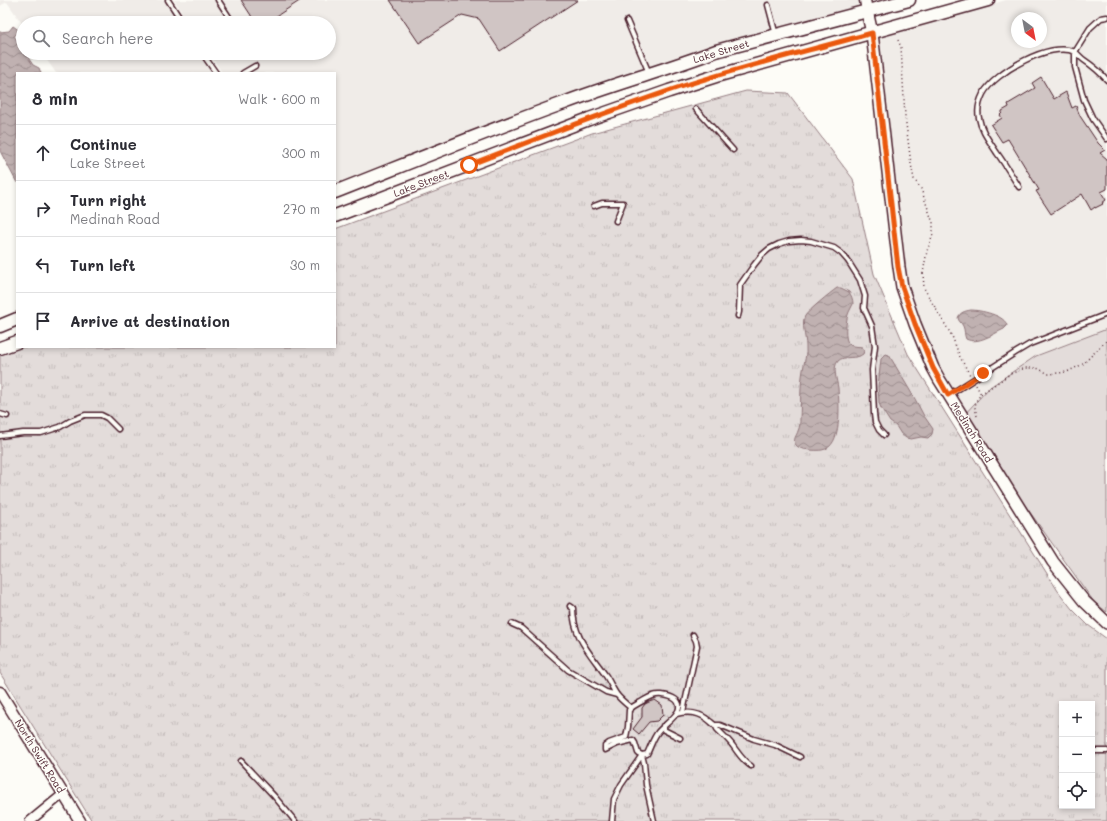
<!DOCTYPE html>
<html lang="en">
<head>
<meta charset="utf-8">
<style>
	:root { --surface:#fff; --page:#f2f2f3; --text:#2b2b33; --muted:#7c7c81; --line:#e1e1e2 }
	body { margin:0; font-family:Mali,sans-serif; background:var(--page); color:var(--text) }
	.controls { position:absolute; right:12px; bottom:12px; display:grid; overflow:hidden; border-radius:0px; box-shadow:0 2px 6px #0003 }
	.controls button { width:36px; height:36px; display:grid; place-items:center; padding:0; border:0; border-bottom:1px solid var(--line); background:var(--surface); color:var(--text); font:20px sans-serif }
	.compass { position:absolute; left:1011px; top:12px; width:36px; height:36px; border-radius:50%; background:var(--surface); box-shadow:0 2px 6px #0003; rotate:148deg }
	.stop { position:absolute; width:12px; height:12px; margin:-9px; border:3px solid #ea580c; border-radius:50%; background:#fff }
	.stop.end { background:#ea580c; border-color:#fff; box-shadow:0 1px 4px #0008 }
	.list { margin:0; padding:0; list-style:none }
	h2 { display:flex; justify-content:space-between; align-items:center; height:52px; margin:0; padding:0 16px; font-size:17px }
	h2 small { font-size:13px; font-weight:400; color:var(--muted) }
	.list li { display:grid; grid-template-columns:26px 1fr auto; gap:12px; align-items:center; box-sizing:border-box; height:56px; padding:0 16px; border-top:1px solid var(--line) }
	.list b { display:block; font-size:15px; white-space:nowrap }
	.list p { margin:0; font-size:13px; white-space:nowrap; color:var(--muted) }
	.list em { font-size:13px; font-style:normal; color:var(--muted) }
	.icon { flex:none; width:22px; height:22px; fill:none; stroke:currentColor; stroke-width:2; stroke-linecap:round; stroke-linejoin:round }
	.map { position:relative; flex:none; width:1107px; height:821px; overflow:hidden }
	.search { position:absolute; background:var(--surface); box-shadow:0 2px 6px #0003; left:16px; top:16px; width:320px; height:44px; display:flex; align-items:center; gap:10px; box-sizing:border-box; padding:0 14px; border-radius:22px; color:var(--muted); font-size:15px }
	.panel { position:absolute; background:var(--surface); box-shadow:0 2px 6px #0003; left:16px; top:72px; width:320px; height:276px; border-radius:0px }
	.map>svg:first-child { display:block }
</style>
</head>
<body>
<div class="map">
<svg width="1107" height="821" viewBox="0 0 1107 821">
	<defs>
		<pattern id="grass-tufts" width="24" height="20" patternUnits="userSpaceOnUse"><rect width="24" height="20" fill="#e3dcda"/><path d="M3 7l-1-3M5 7V3M7 7l1-3M15 17l-1-3M17 17v-4M19 17l1-3" fill="none" stroke="#c4bcbb"/></pattern>
		<pattern id="water-waves" width="16" height="10" patternUnits="userSpaceOnUse"><rect width="16" height="10" fill="#c0b1b1"/><path d="M0 5q4-4 8 0t8 0" fill="none" stroke="#9e8f90"/></pattern>
	</defs>
	<rect width="100%" height="100%" fill="#fdfcf7"/>
	<filter id="ink" filterUnits="userSpaceOnUse"><feTurbulence type="fractalNoise" baseFrequency=".025" numOctaves="2"/><feDisplacementMap in="SourceGraphic" scale="8" xChannelSelector="R" yChannelSelector="G"/><feConvolveMatrix kernelMatrix="1 2 1 2 8 2 1 2 1" color-interpolation-filters="sRGB"/></filter>
	<g filter="url(#ink)">
		<path fill="#f0ece8" fill-rule="evenodd" d="M0,0H164L180,23H23V25L7,2L0,6Z
			M174,0H862L863,8L702,53L335,188V73H222L209,53H329V23H189Z
			M1006,0H1107V329L1036,356L966,413L944,378L908,288L902,244L879,37ZM1017,18H1041V42H1017Z
			M42,53H199L213,73H56Z"/>
		<path fill="url(#grass-tufts)" stroke="#967e82" fill-rule="evenodd" d="M746,91L788,93L853,179L874,274L908,354L1058,591L1072,609L1088,625L1107,639V821H92L0,673V353L17,347H335V229L592,133ZM1062,704H1092V806H1062Z"/>
		<path fill="#e3dcda" stroke="#967e82" d="M1107,329V612L1094,602L962,417L990,387L1036,356Z"/>
		<path fill="url(#water-waves)" stroke="#91777b" d="M13,26L20,31L14,36L23,50V53H25L33,65L39,68L41,73H17V183L0,151V32L9,31Z
			M837,288H841L849,292C851,295 853,299 853,304C852,307 850,309 849,312C846,318 843,341 850,345C853,347 858,346 862,347L864,351L863,354C856,360 844,355 838,361C832,368 837,380 838,388C839,403 843,447 822,450C816,451 799,450 796,445C792,440 797,435 798,431C800,427 800,422 800,419C801,402 800,386 803,370C804,362 807,355 806,346C806,338 801,323 805,316C809,310 830,293 837,288Z
			M971,310C979,310 1006,315 1007,326L1004,329C993,334 978,345 966,339C964,335 965,330 963,326C961,322 959,322 958,318C960,312 965,311 971,310Z
			M886,354L889,355L915,399L924,416L933,429L932,434L928,438L921,437L911,439L906,438L901,434L896,426L890,422L881,408L879,403L878,386L881,359Z"/>
		<path fill="#d0c5c4" stroke="#4a1f2b" d="M241,0H301L266,23H256Z
			M390,0H578L500,51L479,19L462,15L419,43Z
			M1041,77L1054,99L1066,92L1072,108L1076,106L1080,116L1098,143L1105,150L1100,153L1107,159V189L1101,192L1106,200L1102,203L1103,204L1095,208V207L1091,210L1082,194L1051,214L1036,191L1039,190L1008,139L1002,142L991,125L1002,118L1000,115L1002,113V111L1009,107L1008,104L1035,88L1032,83Z
			M655,700L662,705L663,715L657,721L649,722L639,734L633,729L642,717V708L645,704L649,702Z"/>
		<g fill="none" stroke-linecap="round" stroke-linejoin="round">
			<g stroke="#4a1f2b" stroke-width="7">
				<path id="service" d="M168,0L183,23
					M218,0L233,23
					M768,5L776,35
					M1107,17L1101,18L1090,28L1075,52V67L1084,100L1093,119L1107,139
					M627,21L649,73
					M202,53L216,73
					M243,73L255,66
					M696,109L733,150
					M1019,187C1012,176 1005,164 997,153C990,142 981,131 979,118C977,110 979,102 983,94C994,73 1051,40 1075,52C1078,54 1081,58 1084,60C1093,66 1100,72 1107,80
					M594,206L602,203H623L616,221
					M738,316L739,312L740,285L754,265L762,255L769,249L779,244L789,241L801,240L811,241L834,248L841,253L848,261L860,280L865,296L864,308L872,326L875,346L872,370L874,414L875,422L879,430L884,435
					M949,395L1015,353L1030,344L1107,314
					M0,414L7,416
					M0,436L23,433H41L60,427L70,421L85,415H101L107,418L118,429
					M570,606L573,608C573,638 591,654 606,676C610,682 613,690 617,695C621,700 626,704 631,708
					M512,624L521,628L568,670L606,692L617,695
					M683,712L697,646L696,641L693,635
					M676,714C689,711 700,712 711,722C714,725 716,725 717,729C723,735 729,740 733,746C739,754 743,761 751,766
					M716,725H720L754,739L775,745L800,757
					M663,726L664,730L680,738
					M1092,751H1107
					M241,761L274,796L295,821
					M612,821L614,799L621,785L642,755L647,754C651,746 653,738 658,732C664,725 674,719 678,711C683,700 671,696 662,695C652,694 647,699 639,703C635,705 632,707 629,710L628,727L626,737L609,743L605,746V750L617,744L633,740L635,743L638,753L642,755L644,763L646,785L654,821"/>
			</g>
			<g stroke="#4a1f2b" stroke-width="11">
				<path id="minor" d="M30,821L63,794"/>
			</g>
			<g stroke="#4a1f2b" stroke-width="13">
				<path id="tertiary" d="M865,0L867,11
					M0,692L80,821"/>
			</g>
			<g stroke="#4a1f2b" stroke-width="14">
				<path id="secondary" d="M867,11L872,33L899,267L902,287L915,324L933,368L939,379L1053,562L1084,601L1107,623"/>
			</g>
			<g stroke="#4a1f2b" stroke-width="15">
				<path id="primary" d="M335,192C411,162 487,131 564,103C614,84 666,70 716,51L909,0
					M335,216L589,119L669,91L716,76L988,0
					M0,326L17,319
					M0,348L17,342"/>
			</g>
			<path stroke="#4a1f2b" stroke-width="1.5" stroke-dasharray="1 3" stroke-linecap="butt" d="M898,40L901,47L905,116L911,164L914,179L921,189L933,223V234L927,251L923,273L924,288L930,299L952,336L960,357L970,375
				M976,385L981,394
				M977,416L975,408L976,401L981,394L1010,374L1025,368H1037L1049,374L1067,372L1083,364L1107,340"/>
			<use href="#service" stroke="#fdfcf7" stroke-width="4"/>
			<use href="#minor" stroke="#fdfcf7" stroke-width="8"/>
			<use href="#tertiary" stroke="#fdfcf7" stroke-width="10"/>
			<use href="#secondary" stroke="#fdfcf7" stroke-width="11"/>
			<use href="#primary" stroke="#fdfcf7" stroke-width="12"/>
		</g>
	</g>
	<g fill="none" stroke-linecap="round" stroke-linejoin="round" filter="url(#ink)">
		<path stroke="#ea580c" stroke-width="5" d="M469,165C535,139 601,114 668,91C735,68 804,52 872,33L898,267L902,287L915,324L933,368L948,395L983,373"/>
	</g>
	<g text-anchor="middle" stroke-width="3" stroke-linejoin="round" paint-order="stroke">
		<g font-size="10" fill="#4a1f2b" stroke="#fdfcf7">
			<text transform="translate(721 51) rotate(-17)" y="4">Lake Street</text>
			<text transform="translate(421 183) rotate(-21)" y="4">Lake Street</text>
			<text transform="translate(972 432) rotate(58)" y="4">Medinah Road</text>
			<text transform="translate(40 756) rotate(58)" y="4">North Swift Road</text>
		</g>
	</g>
</svg>
<div class="controls">
<button>+</button>
<button>−</button>
<button><svg class="icon" aria-label="locate" viewBox="0 0 24 24"><circle cx="12" cy="12" r="6"/><path d="M12 2v4M12 18v4M2 12h4M18 12h4"/></svg></button>
</div>
<svg class="compass" viewBox="-18 -18 36 36"><path d="M0-13l5 13h-10z" fill="#e53935"/><path d="M0 13l5-13h-10z" fill="#7c7c81"/></svg>
<div class="stop" style="left:469px;top:165px"></div>
<div class="stop end" style="left:983px;top:373px"></div>
<div class="search"><svg class="icon" aria-label="search" viewBox="0 0 24 24"><circle cx="10" cy="10" r="6"/><path d="M15 15l6 6"/></svg>Search here</div>
<section class="panel">
<h2>8 min<small>Walk · 600 m</small></h2>
<ul class="list">
<li><svg class="icon" aria-label="ahead" viewBox="0 0 24 24"><path d="M12 20V5M6 11l6-6 6 6"/></svg><div><b>Continue</b><p>Lake Street</p></div><em>300 m</em></li>
<li><svg class="icon" aria-label="right" viewBox="0 0 24 24"><path d="M7 20v-9h11M14 6l5 5-5 5"/></svg><div><b>Turn right</b><p>Medinah Road</p></div><em>270 m</em></li>
<li><svg class="icon" aria-label="left" viewBox="0 0 24 24"><path d="M17 20v-9H6M10 6l-5 5 5 5"/></svg><div><b>Turn left</b></div><em>30 m</em></li>
<li><svg class="icon" aria-label="arrive" viewBox="0 0 24 24"><path d="M6 21V4h12l-3 4 3 4H6"/></svg><div><b>Arrive at destination</b></div></li>
</ul>
</section>
</div>
</body>
</html>
